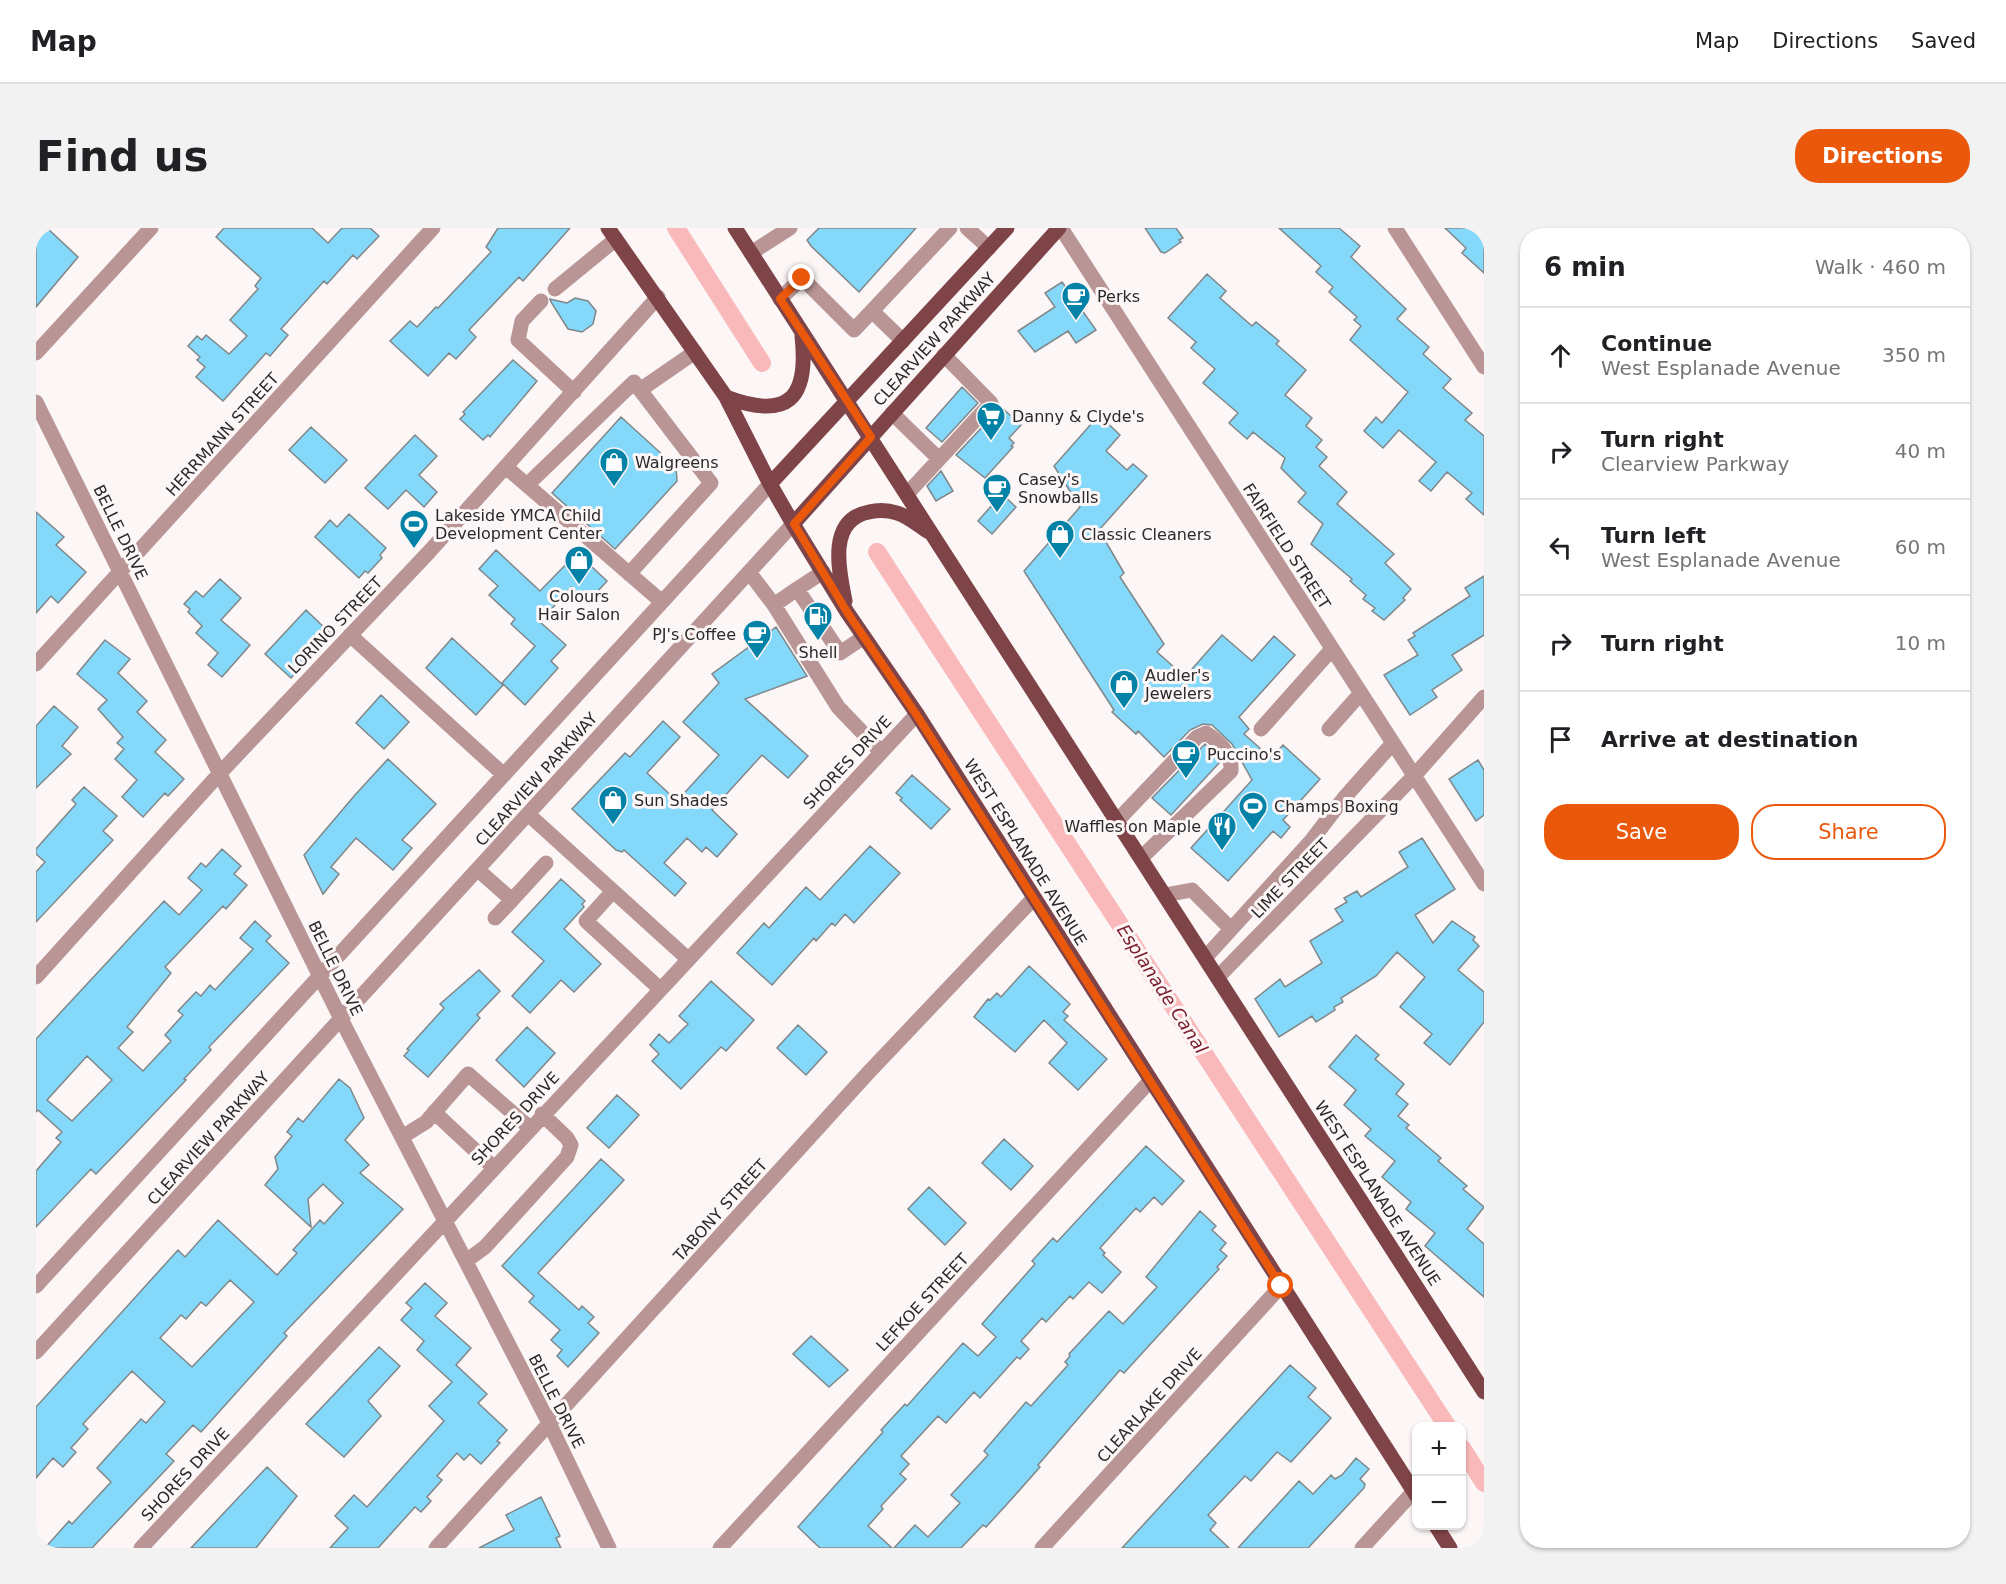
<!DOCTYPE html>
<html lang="en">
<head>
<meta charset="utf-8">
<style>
	:root { --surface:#fff; --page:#f2f2f2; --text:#202124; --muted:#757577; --line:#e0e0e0; --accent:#ea580c }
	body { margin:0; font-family:"DejaVu Sans",sans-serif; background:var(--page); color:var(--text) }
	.controls { position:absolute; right:18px; bottom:18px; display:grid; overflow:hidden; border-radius:12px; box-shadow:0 2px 4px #0004 }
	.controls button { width:54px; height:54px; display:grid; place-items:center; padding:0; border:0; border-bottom:2px solid var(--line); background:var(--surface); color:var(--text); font:30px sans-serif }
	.stop { position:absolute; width:18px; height:18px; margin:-14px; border:4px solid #ea580c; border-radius:50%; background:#fff }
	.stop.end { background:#ea580c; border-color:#fff; box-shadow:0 2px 6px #0008 }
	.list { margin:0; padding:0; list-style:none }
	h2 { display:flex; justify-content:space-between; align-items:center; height:78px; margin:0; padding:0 24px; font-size:26px }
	h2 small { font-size:20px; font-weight:400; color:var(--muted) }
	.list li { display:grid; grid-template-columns:39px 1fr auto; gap:18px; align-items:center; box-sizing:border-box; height:96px; padding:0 24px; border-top:2px solid var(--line) }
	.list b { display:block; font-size:22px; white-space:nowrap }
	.list p { margin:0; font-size:20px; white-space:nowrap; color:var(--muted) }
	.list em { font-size:20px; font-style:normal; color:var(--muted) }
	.actions { display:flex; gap:12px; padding:18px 24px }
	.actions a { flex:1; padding:14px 0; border:2px solid var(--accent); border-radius:24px; text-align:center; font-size:21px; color:var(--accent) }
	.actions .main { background:var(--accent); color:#fff }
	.icon { flex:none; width:33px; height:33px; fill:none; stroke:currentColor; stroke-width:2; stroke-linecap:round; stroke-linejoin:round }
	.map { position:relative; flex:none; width:1448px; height:1320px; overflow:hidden; border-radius:24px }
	header { display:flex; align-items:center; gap:36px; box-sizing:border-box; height:84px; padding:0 30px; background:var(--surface); border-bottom:2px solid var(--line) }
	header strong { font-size:28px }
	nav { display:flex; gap:33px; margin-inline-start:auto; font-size:21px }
	.intro { display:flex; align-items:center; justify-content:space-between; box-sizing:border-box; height:144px; padding:0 36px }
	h1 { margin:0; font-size:42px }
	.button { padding:15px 27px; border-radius:24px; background:var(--accent); color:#fff; font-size:21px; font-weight:700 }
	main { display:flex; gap:36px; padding:0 36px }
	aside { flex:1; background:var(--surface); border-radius:24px; box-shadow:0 2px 4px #0004 }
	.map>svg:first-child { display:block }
</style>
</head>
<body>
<header>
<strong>Map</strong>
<nav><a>Map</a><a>Directions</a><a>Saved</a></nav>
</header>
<div class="intro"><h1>Find us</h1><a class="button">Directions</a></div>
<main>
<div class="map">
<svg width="1448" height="1320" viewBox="0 0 1448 1320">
	<rect width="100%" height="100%" fill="#fcf6f6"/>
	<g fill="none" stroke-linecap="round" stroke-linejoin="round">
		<path stroke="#f9b8ba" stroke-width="18" d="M640,0L726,135
			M841,324L1411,1198
			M1426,1220L1448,1255"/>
	</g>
	<path fill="#84d9fb" stroke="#818688" stroke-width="1.5" fill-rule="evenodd" d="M0,0H11L42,29L0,79Z
		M188,0H276L292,15L306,0H334L343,8L321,31L317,27L291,56L288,53L245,101L252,107L234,128L230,125L187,173L160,149L169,139L161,132L164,129L152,118L161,108L166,112L170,107L193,126L211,108L194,92L222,61L219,58L225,50L180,9Z
		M462,0H534L487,53L483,49L433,102L440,109L420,131L413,125L392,148L354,113L374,93L381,99L400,79L402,80L455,24L450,19Z
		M783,0H880L823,64L775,18L771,12Z
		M1109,0H1140L1147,10L1143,12L1145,14L1129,25L1125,24Z
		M1243,0H1303L1324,18L1315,29L1370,81L1361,91L1393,119L1387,126L1415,151L1407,160L1436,185L1429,192L1448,208V287L1430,271L1436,265L1411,244L1395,263L1383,253L1400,234L1363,202L1347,220L1328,203L1340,189L1346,195L1372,164L1314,112L1325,98L1318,92L1321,89L1293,64L1297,59L1280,44L1285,38Z
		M1409,0H1448V45L1426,25L1430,20Z
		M1171,46L1190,63L1184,70L1216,98L1220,94L1243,113L1240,116L1270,142L1249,167L1276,190L1270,198L1286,212L1280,219L1291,229L1283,238L1311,264L1301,276L1358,326L1349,335L1375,361L1367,370L1369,372L1348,392L1336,383L1339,380L1327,371L1330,367L1314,353L1316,351L1275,316L1287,296L1262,274L1270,265L1245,240L1249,230L1217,204L1211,211L1193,195L1202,185L1167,155L1179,141L1155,120L1160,114L1132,90Z
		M1026,54L1060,102L1040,115L1032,103L999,124L982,103L1019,79L1009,65Z
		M539,70L552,73L560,83L557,96L546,104L532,101L515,74L514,71L531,75Z
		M477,132L501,153L454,209L452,207L447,212L424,191L429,186L427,184Z
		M926,159L942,175L906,214L890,200Z
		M965,179L985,197L973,210L978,215L975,218L977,219L949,250L920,227Z
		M1063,187L1084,207L1070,223L1091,242L1097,236L1111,248L1063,302L1088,345L1084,349L1128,416L1121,424L1149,449L1186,407L1216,433L1238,408L1259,427L1203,489L1213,501L1208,506L1235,530L1247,517L1284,551L1247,592L1254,599L1245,610L1237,603L1192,653L1155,620L1216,552L1196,516L1176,497L1167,496L1154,502L1128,529L1102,503L1100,506L1076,484L1078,482L988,343L1044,279L1018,238Z
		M585,189L640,239L641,253L579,321L516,265Z
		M275,199L311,232L289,255L253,222Z
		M379,207L401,228L383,247L401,264L388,279L370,262L352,281L329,260Z
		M905,243L917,263L900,273L891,258Z
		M966,266L980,279L956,306L942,293Z
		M0,284L28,309L20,317L50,344L22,375L15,368L0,385Z
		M313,286L350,320L344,327L346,330L332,345L329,343L323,350L279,309L294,292L301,299Z
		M460,322L504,363L541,325L571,353L552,374L535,359L504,394L530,417L515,433L522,440L489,477L466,455L499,418L475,396L479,391L453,367L462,358L443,341Z
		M1448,348V407L1416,427L1426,442L1396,462L1401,469L1374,487L1348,447L1382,427L1372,412L1379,408L1377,405L1434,368L1429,360Z
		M184,351L205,370L185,392L214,417L186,449L172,437L182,425L160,405L166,398L152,384L154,381L148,376L160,363L167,369Z
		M270,382L296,407L255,450L229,426Z
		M740,399L771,448L709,471L772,528L752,550L726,527L676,582L701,606L681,629L670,619L666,624L651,610L628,635L650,655L639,668L588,622L586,624L580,622L536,581L589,525L594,529L627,493L644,509L611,545L641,573L683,527L647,494L683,455L676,446Z
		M416,410L467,457L440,487L390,440Z
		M69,412L94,431L82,445L111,473L101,484L130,512L119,524L148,551L132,568L129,565L107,589L86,569L101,552L79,531L88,521L81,515L87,509L62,481L71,472L41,446Z
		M345,467L373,494L348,521L320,495Z
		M18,478L42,499L26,518L35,526L0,560V498Z
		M1169,516L1184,534L1135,587L1116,570Z
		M352,531L400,576L366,612L376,620L357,642L320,610L295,639L303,646L287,666L268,627L319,567Z
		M1442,532L1448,542V587L1440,593L1413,551Z
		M876,547L914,581L895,601L864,572L866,570L860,565Z
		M48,559L81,588L67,603L77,612L0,694V644L9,634L0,626V621L40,576L36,572Z
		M1386,610L1419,661L1379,687L1397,715L1416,693L1439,709L1437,712L1443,718L1422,742L1448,764V794L1414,837L1388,815L1396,806L1364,779L1389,749L1361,724L1340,748L1305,770L1307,774L1298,779L1299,782L1280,794L1276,788L1243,809L1219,771L1244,751L1249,759L1286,735L1274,713L1307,693L1299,681L1311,674L1308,670L1321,663L1325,669L1372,639L1363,624Z
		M834,618L864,645L818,695L809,686L799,698L796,695L780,713L778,710L736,757L701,725L728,695L733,700L770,659L784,672Z
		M186,621L205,638L198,646L211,657L190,681L187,678L129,739L135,745L91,799L97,804L82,820L107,843L135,813L129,807L147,787L142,783L160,764L165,768L174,757L179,762L217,721L204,710L219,693L235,708L230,713L253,735L173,819L175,822L148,851L150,852L93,912L60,946L55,941L0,999V943L25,914L20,910L26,904L2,882L0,884V811L128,673L143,687L166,662L152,650L165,635L170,639ZM51,828L76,852L36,893L11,872Z
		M525,651L549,673L546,676L548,679L528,701L565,736L538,764L525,752L494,785L476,768L508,733L476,704Z
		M993,738L1034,776L1027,784L1032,788L1028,792L1071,831L1042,862L1013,835L1031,815L1008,792L979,824L938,789L952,771L954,772L961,765L965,769Z
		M443,742L464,763L441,787L444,790L392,849L368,828L373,822L371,821L408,780L404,776Z
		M675,753L718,792L690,823L685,819L645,861L616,833L623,826L614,817L623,806L633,815L652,796L643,788Z
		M762,797L791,824L770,847L741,820Z
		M491,799L519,825L488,859L460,832Z
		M1320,807L1343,827L1339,831L1368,856L1360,866L1372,876L1362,888L1373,897L1370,900L1405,930L1402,933L1431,958L1427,961L1448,979L1431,1001L1448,1016V1069L1389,1018L1399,1005L1370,981L1375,974L1346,949L1359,933L1329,908L1335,901L1308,877L1320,862L1293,839Z
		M303,851L314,860L328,890L309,912L333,937L324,945L367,981L248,1105L251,1108L165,1204L157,1197L130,1226L138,1233L56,1320H9L33,1293L36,1296L75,1254L61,1240L105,1191L110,1195L129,1174L96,1143L47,1196L52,1201L35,1220L40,1224L27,1239L17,1230L0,1250V1179L142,1022L149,1029L182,992L241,1047L261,1025L257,1022L284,992L288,996L307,975L287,956L272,971L275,999L229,957L242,941L239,929L256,908L251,904L262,890L267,894ZM194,1052L218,1074L156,1139L124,1110L145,1087L150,1091L165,1074L170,1078Z
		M581,867L603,887L573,920L551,900Z
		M968,911L997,938L975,962L946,935Z
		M1110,918L1148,953L1126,977L1118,969L1104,984L1100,980L1064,1020L1069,1025L1067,1027L1085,1044L1066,1065L1053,1054L1037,1071L1034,1068L1010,1094L1006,1090L985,1113L993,1121L984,1131L981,1129L944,1170L938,1164L910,1195L902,1188L865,1228L873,1236L864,1246L870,1251L845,1278L847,1281L832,1298L856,1320H784L762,1299L847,1204L845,1202L869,1176L871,1178L927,1115L942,1128L960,1109L946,1096L999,1036L996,1033L1017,1010L1021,1014Z
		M565,931L588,952L502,1045L543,1082L546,1078L558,1089L552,1095L563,1105L532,1139L521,1128L526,1122L515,1112L524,1102L493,1074L498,1068L466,1038Z
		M893,959L930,995L909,1017L872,981Z
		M1164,983L1180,998L1176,1002L1190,1015L1184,1022L1191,1028L1181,1039L1183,1041L1088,1145L1084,1142L1002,1237L1004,1239L972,1275L950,1299L947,1297L925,1320H858L879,1297L892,1309L924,1275L915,1267L952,1227L948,1223L990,1174L995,1178L1032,1137L1029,1134L1034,1128L1033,1126L1073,1083L1087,1096L1121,1059L1110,1049Z
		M389,1055L411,1075L399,1088L435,1120L420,1137L451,1166L442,1175L471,1202L461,1213L464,1215L445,1236L434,1226L428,1232L421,1225L401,1248L406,1252L391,1269L395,1273L385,1284L379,1279L342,1320H294L312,1300L299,1288L318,1267L331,1279L408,1193L393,1178L416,1154L381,1122L388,1113L365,1092L376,1080L370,1075Z
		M775,1108L812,1142L793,1159L757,1126Z
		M343,1119L364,1138L332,1173L345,1188L308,1229L270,1196Z
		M1254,1137L1280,1160L1272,1169L1295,1190L1255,1234L1241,1224L1215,1253L1209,1248L1172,1287L1180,1295L1174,1302L1193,1320H1086Z
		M1320,1230L1333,1241L1324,1251L1329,1256L1328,1260L1272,1320H1202L1263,1253L1277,1266L1295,1247L1299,1251L1306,1247Z
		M231,1239L261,1268L220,1320H155Z
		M505,1269L524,1308L520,1310L525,1320H443L478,1302L470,1287Z"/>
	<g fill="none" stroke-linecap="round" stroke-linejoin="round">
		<path stroke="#b99596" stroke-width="15" d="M931,0L953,20
			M1025,0L1448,656
			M1359,0L1448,139
			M715,25L754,0
			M519,61L580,11
			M744,71L766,50L818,102L914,0
			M505,73L486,93L482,112L538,164
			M836,83L867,113
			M0,125L115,0
			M604,162L659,124
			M0,174L305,791L514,1197L573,1320
			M856,185L903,231
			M470,239L626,374
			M491,257L598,154L675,255L593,346
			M871,266L955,175L908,127
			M713,344L738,377L761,361
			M787,344L761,361L804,425L828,409
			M738,377L802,479L845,524
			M314,407L468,547
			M0,436L397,0
			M1225,501L1296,421
			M1293,501L1325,465
			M492,586L577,663
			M1081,593L1161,509L1170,505C1184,514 1196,526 1195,543L1105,630
			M442,642L476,672L510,635
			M1129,667L1156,662L1195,701
			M459,690L476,672
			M1169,730L1275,613L1308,570L1357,515
			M0,749L184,545L393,324L622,69
			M1182,749L1378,548L1448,469
			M624,761L550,693L577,663L652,731
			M398,884L457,939
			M366,909L390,894L432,846L494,900
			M430,1033L449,1019L531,929L535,917L531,910L506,886
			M0,1058L734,256
			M0,1124L757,296
			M105,1320L881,486
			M400,1320L832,845L998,670
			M684,1320L1114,853
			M1006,1320L1245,1058
			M1326,1320L1378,1263"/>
		<path stroke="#7f4448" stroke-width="15" d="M572,0L690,169L734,256L757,296L811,384L881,486L1380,1267
			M699,0L1448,1164
			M690,169C751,192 773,172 766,108
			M734,256L971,0
			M757,296L1023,0
			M809,373C803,343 791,292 833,284C841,282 852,282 861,285C872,288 883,298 893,304
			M1400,1298L1414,1320"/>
	</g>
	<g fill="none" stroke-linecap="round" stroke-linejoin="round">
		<path stroke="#ea580c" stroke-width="8" d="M766,50L744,71L835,209L758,296L811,384L880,486L1245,1058"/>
	</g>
	<defs>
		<g id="cafe-pin" transform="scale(1.5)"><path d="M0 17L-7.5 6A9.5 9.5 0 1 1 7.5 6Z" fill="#0182a6" stroke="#fcf6f6"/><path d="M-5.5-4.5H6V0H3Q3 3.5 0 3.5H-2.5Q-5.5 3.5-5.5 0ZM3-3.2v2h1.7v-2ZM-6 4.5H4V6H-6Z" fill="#fff"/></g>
		<g id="supermarket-pin" transform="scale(1.5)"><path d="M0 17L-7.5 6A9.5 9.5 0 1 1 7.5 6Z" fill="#0182a6" stroke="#fcf6f6"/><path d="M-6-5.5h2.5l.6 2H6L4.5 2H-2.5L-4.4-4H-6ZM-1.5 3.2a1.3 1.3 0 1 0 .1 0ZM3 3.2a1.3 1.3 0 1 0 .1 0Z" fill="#fff"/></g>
		<g id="shop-pin" transform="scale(1.5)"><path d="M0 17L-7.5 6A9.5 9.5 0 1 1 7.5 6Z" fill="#0182a6" stroke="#fcf6f6"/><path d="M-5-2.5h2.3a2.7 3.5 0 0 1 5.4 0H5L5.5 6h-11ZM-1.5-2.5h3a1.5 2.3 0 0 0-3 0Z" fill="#fff"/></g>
		<g id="stadium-pin" transform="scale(1.5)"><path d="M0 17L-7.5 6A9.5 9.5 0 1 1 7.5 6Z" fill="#0182a6" stroke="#fcf6f6"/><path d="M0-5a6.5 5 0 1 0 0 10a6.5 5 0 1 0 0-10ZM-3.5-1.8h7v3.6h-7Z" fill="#fff"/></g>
		<g id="fuel-pin" transform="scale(1.5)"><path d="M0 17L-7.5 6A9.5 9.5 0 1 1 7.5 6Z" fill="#0182a6" stroke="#fcf6f6"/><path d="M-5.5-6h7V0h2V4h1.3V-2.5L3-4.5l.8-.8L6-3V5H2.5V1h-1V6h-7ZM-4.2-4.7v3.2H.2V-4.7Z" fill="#fff"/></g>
		<g id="restaurant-pin" transform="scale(1.5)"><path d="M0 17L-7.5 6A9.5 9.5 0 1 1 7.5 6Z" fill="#0182a6" stroke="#fcf6f6"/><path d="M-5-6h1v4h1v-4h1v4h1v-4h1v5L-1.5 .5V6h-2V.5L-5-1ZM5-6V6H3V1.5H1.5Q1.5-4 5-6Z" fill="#fff"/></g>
	</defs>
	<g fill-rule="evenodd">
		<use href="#cafe-pin" x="1040" y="68"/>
		<use href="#supermarket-pin" x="955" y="188"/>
		<use href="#shop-pin" x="578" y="234"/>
		<use href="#cafe-pin" x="961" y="260"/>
		<use href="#stadium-pin" x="378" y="296"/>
		<use href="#shop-pin" x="1024" y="306"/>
		<use href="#shop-pin" x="543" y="332"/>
		<use href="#fuel-pin" x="782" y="388"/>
		<use href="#cafe-pin" x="721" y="406"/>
		<use href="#shop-pin" x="1088" y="456"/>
		<use href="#cafe-pin" x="1150" y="526"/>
		<use href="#shop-pin" x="577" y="572"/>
		<use href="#stadium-pin" x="1217" y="578"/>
		<use href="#restaurant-pin" x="1186" y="598"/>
	</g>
	<g text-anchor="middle" stroke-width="6" stroke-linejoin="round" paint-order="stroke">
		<g font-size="16" fill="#2a2828" stroke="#fcf6f6" text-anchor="start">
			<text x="1061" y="74">Perks</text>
			<text x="976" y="194">Danny &amp; Clyde's</text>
			<text x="599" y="240">Walgreens</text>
			<text x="982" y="257">Casey's<tspan x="982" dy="18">Snowballs</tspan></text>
			<text x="399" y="293">Lakeside YMCA Child<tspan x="399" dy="18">Development Center</tspan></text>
			<text x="1045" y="312">Classic Cleaners</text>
			<text x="543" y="374" text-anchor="middle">Colours<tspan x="543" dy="18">Hair Salon</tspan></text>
			<text x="700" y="412" text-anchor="end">PJ's Coffee</text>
			<text x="782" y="430" text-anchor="middle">Shell</text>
			<text x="1109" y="453">Audler's<tspan x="1109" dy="18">Jewelers</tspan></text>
			<text x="1171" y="532">Puccino's</text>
			<text x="598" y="578">Sun Shades</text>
			<text x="1238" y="584">Champs Boxing</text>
			<text x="1165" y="604" text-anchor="end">Waffles on Maple</text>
		</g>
		<g font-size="16" fill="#2a2828" stroke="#fcf6f6">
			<text transform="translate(898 111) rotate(-48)" y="6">CLEARVIEW PARKWAY</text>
			<text transform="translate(186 206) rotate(-48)" y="6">HERRMANN STREET</text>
			<text transform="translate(85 304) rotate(64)" y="6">BELLE DRIVE</text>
			<text transform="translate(1251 318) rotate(57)" y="6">FAIRFIELD STREET</text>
			<text transform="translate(299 397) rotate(-46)" y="6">LORINO STREET</text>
			<text transform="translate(811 534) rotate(-47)" y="6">SHORES DRIVE</text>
			<text transform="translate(500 551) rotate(-48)" y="6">CLEARVIEW PARKWAY</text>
			<text transform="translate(990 624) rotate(58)" y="6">WEST ESPLANADE AVENUE</text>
			<text transform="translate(1254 650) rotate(-46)" y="6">LIME STREET</text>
			<text transform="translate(300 740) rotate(64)" y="6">BELLE DRIVE</text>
			<text transform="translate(479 890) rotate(-47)" y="6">SHORES DRIVE</text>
			<text transform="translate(172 910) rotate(-48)" y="6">CLEARVIEW PARKWAY</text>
			<text transform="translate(1342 965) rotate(57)" y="6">WEST ESPLANADE AVENUE</text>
			<text transform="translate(684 982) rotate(-48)" y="6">TABONY STREET</text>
			<text transform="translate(886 1074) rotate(-47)" y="6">LEFKOE STREET</text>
			<text transform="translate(521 1173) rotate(63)" y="6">BELLE DRIVE</text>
			<text transform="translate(1113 1177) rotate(-48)" y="6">CLEARLAKE DRIVE</text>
			<text transform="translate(149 1246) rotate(-47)" y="6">SHORES DRIVE</text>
		</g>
		<g font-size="18" font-style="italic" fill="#7b1f2e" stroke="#fcf6f6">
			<text transform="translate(1126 761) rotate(57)" y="6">Esplanade Canal</text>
		</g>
	</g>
</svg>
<div class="controls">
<button>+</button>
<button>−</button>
</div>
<div class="stop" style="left:1245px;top:1058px"></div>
<div class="stop end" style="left:766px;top:50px"></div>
</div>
<aside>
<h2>6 min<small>Walk · 460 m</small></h2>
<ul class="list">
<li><svg class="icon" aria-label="ahead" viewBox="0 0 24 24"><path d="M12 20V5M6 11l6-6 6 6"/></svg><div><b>Continue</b><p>West Esplanade Avenue</p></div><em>350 m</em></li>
<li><svg class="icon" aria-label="right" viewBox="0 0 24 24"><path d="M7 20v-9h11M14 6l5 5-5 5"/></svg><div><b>Turn right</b><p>Clearview Parkway</p></div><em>40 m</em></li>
<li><svg class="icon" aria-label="left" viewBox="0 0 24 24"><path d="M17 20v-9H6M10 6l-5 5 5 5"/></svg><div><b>Turn left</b><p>West Esplanade Avenue</p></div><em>60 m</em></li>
<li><svg class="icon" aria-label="right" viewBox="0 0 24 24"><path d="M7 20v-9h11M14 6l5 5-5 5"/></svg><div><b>Turn right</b></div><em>10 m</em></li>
<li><svg class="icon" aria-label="arrive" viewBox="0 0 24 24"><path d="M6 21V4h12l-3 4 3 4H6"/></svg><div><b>Arrive at destination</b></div></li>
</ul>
<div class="actions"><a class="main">Save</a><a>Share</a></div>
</aside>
</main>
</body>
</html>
